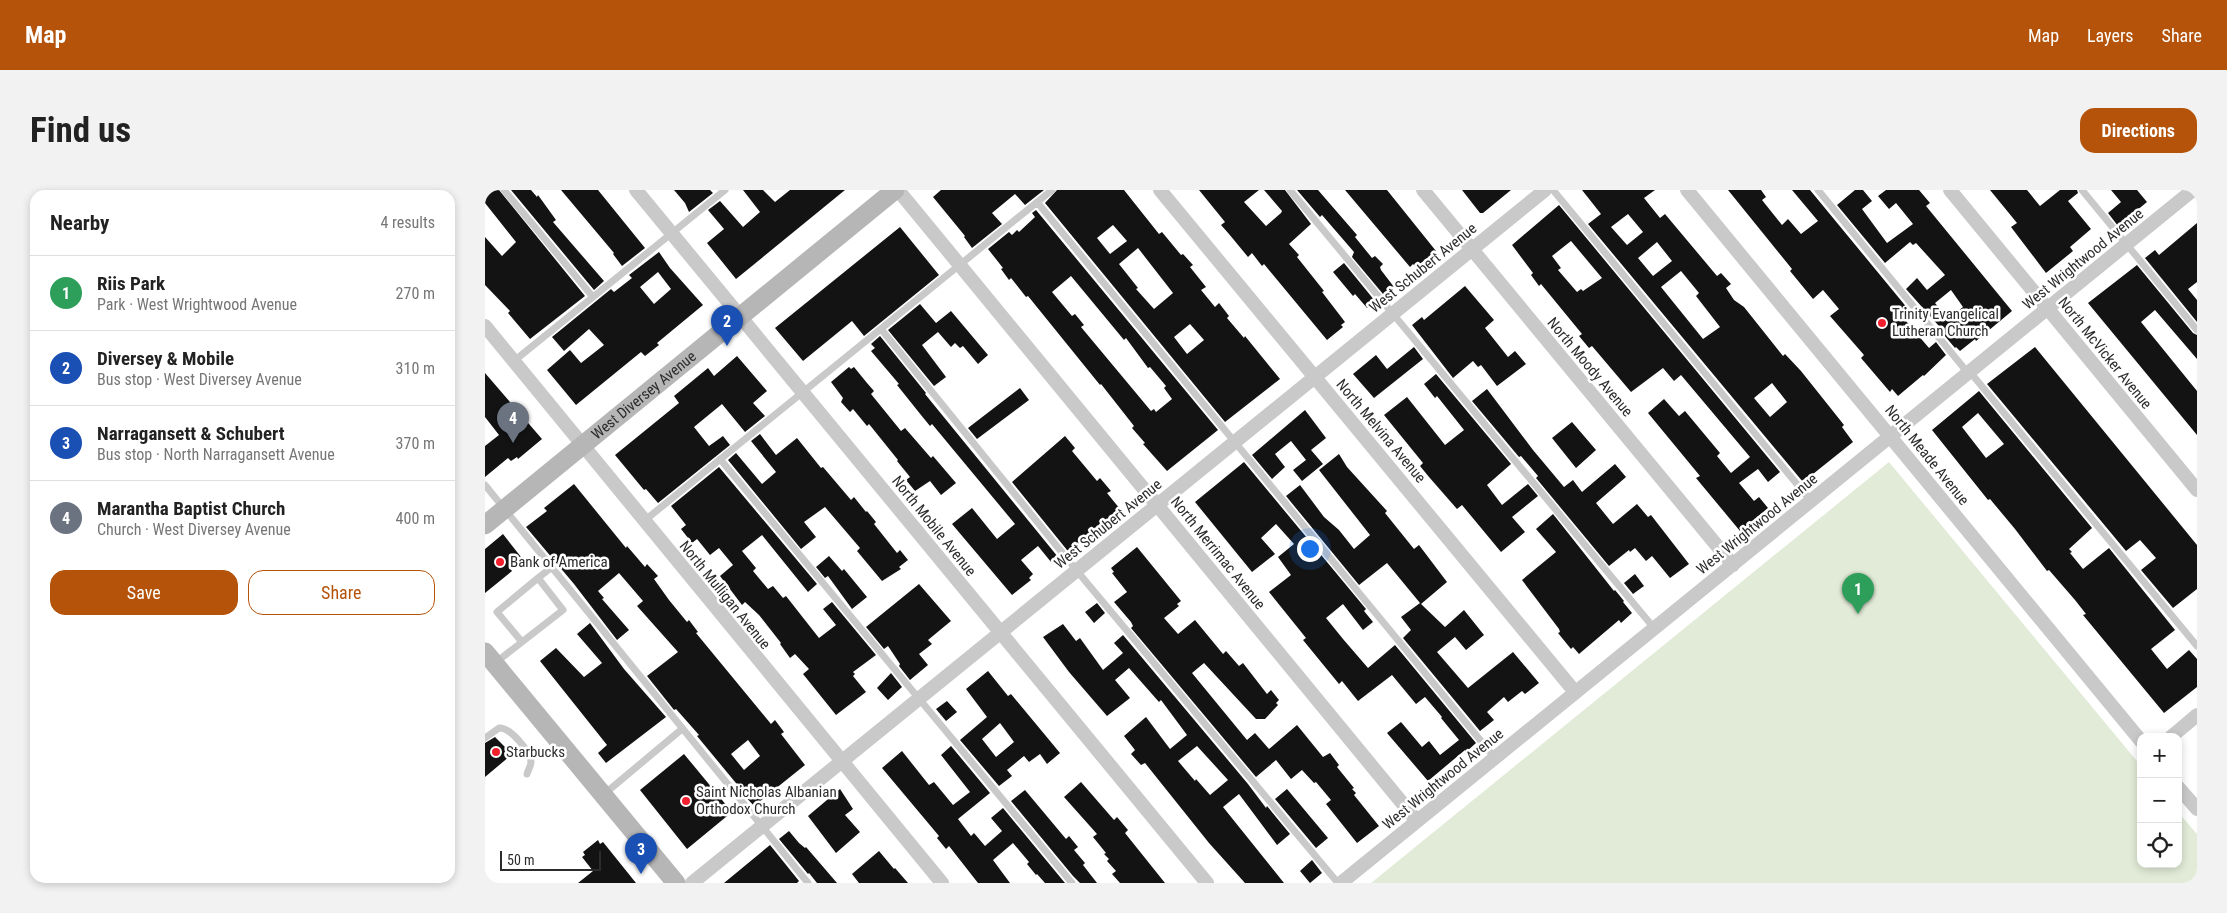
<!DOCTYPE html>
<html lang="en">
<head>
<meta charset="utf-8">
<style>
	:root { --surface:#fff; --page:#f2f2f2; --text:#222; --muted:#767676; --line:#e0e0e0; --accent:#b45309 }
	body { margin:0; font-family:"Roboto Condensed",sans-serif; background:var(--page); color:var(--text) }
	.controls { position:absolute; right:15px; bottom:15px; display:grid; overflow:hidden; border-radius:10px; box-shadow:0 2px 8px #0003 }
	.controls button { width:45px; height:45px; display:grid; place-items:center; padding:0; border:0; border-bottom:1px solid var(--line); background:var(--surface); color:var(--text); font:25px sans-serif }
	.scale { position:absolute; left:15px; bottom:12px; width:101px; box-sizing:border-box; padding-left:5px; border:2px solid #2c2c2c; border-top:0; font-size:14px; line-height:18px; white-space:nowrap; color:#2c2c2c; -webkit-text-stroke:4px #fff; paint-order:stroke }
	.you { position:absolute; left:824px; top:358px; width:18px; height:18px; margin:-12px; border:4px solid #fff; border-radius:50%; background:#1a73e8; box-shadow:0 0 0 8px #1a73e833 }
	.badge { display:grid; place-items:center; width:32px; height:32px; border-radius:50%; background:var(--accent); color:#fff; font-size:16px; font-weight:700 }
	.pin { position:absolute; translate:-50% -41px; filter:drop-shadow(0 1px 2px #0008) }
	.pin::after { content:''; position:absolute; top:26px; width:18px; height:15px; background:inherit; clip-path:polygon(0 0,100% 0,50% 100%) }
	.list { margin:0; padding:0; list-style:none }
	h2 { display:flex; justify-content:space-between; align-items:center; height:65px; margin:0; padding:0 20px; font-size:21px }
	h2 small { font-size:16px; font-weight:400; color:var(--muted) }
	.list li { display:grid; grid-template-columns:32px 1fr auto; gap:15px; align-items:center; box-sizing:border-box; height:75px; padding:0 20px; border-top:1px solid var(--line) }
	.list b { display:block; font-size:19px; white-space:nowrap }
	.list p { margin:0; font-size:16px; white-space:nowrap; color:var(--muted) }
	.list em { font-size:16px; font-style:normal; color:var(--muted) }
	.actions { display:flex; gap:10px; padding:15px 20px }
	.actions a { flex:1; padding:11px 0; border:1px solid var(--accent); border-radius:15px; text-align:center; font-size:18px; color:var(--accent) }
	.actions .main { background:var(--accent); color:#fff }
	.icon { flex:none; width:28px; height:28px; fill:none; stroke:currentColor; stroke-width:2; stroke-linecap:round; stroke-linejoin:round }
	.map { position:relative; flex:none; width:1712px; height:693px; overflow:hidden; border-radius:15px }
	header { display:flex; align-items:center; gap:30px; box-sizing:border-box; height:70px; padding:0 25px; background:var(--accent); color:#fff }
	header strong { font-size:24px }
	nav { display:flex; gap:28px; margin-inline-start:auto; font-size:18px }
	.intro { display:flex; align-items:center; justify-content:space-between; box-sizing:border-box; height:120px; padding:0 30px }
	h1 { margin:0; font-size:35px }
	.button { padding:12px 22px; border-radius:15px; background:var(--accent); color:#fff; font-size:18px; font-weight:700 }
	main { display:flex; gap:30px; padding:0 30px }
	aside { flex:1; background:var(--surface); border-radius:15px; box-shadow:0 2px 8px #0003 }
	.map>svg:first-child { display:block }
</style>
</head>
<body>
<header>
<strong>Map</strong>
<nav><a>Map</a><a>Layers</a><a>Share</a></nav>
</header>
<div class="intro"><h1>Find us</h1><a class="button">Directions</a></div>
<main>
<aside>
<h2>Nearby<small>4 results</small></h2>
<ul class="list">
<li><span class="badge" style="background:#2e9e5b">1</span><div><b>Riis Park</b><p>Park · West Wrightwood Avenue</p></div><em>270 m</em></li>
<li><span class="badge" style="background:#1a4fb4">2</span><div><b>Diversey &amp; Mobile</b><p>Bus stop · West Diversey Avenue</p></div><em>310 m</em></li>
<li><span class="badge" style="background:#1a4fb4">3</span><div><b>Narragansett &amp; Schubert</b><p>Bus stop · North Narragansett Avenue</p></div><em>370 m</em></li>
<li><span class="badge" style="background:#6b7280">4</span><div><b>Marantha Baptist Church</b><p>Church · West Diversey Avenue</p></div><em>400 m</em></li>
</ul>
<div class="actions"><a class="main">Save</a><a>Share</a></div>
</aside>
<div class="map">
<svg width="1712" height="693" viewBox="0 0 1712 693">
	<rect width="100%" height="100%" fill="#fff"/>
	<path fill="#e2ebd7" d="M1404,272L1656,576V674H1693V622L1712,644V693H886Z"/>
	<path fill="#131313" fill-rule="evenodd" d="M0,0H14L100,106L45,149L23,123L25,121L0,95V47L17,66L31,52L0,13Z
		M26,0H46L52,7L53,5L71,30L68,32L119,91L109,100Z
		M76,0H113L160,58L137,76L128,64L129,63Z
		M189,0H225L228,3L204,22L200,13Z
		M258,0H278L290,12L305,0H360L251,89L222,53L239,39L223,20L235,11L258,37L275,22Z
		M456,0H559L540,15L530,4L507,23L517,34L487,58L479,47L480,46L448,7Z
		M572,0H639L674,44L677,42L696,65L698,64L708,75L705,77L721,97L716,100L730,117L734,113L744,126L742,128L759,148L760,146L795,189L740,232L560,13ZM628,35L642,51L625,64L612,48ZM653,58L688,103L669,119L651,99L653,98L634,74ZM705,134L719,150L702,164L689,147Z
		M714,0H774L759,12L781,36L796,23L797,21L779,0H800L826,34L804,54L814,65L812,67L839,101L837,102L860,132L856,135L858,137L842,150L779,74L777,76L767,63L763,67L744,44L736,35L740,32Z
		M812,0H833L872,45L870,47L887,68L890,66L898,74L895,77L896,80L909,97L898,104L867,67L869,62L837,25L835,27Z
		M860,0H902L951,61L931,77L928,74L925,77Z
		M977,0H1026L998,23H995Z
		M1097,0H1170L1159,8L1175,28L1180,24L1232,86L1236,83L1246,94L1241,98L1249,110L1259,117L1298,166L1300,164L1316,181L1359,235L1357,237L1368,252L1318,292L1103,34L1116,24ZM1143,24L1158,42L1142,55L1126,37ZM1172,52L1187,71L1168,86L1153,68ZM1196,81L1214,103L1211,106L1235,137L1218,149L1176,97ZM1287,193L1302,212L1285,227L1269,208Z
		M1243,0H1276L1281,7L1277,10L1297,35L1303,29L1316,44L1333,31L1307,0H1325L1428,125L1421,131L1444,158L1451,152L1461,165L1439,186L1438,185L1413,206L1407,199L1405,202L1376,168L1379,165L1345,126L1354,119L1338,100L1328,109L1305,81L1307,79Z
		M1370,0H1378L1387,11L1377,19L1402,53L1428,34L1411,13L1404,19L1393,6L1401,0H1434L1445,13L1441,16L1527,121L1491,151L1490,149L1475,161L1471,157L1470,158L1459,145L1461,144L1421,99L1432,88L1442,100L1460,85L1431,53L1428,55L1425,52L1400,73L1352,15ZM1466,100L1478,117L1463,129L1450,113Z
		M1505,0H1542L1555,16L1575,0H1592L1593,3L1583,11L1606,39L1585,57L1588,61L1561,83L1526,37L1532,33Z
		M1626,0H1652L1662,12L1633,36L1623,23L1636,12Z
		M1074,15L1295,282L1283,292L1273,279L1254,293L1269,311L1274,307L1283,318L1255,341L1211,288L1215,286L1163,223L1179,209L1194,226L1200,221L1235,263L1232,266L1246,283L1265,267L1196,185L1189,191L1178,178L1146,202L1107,156L1104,158L1094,146L1097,144L1056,94L1054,96L1046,85L1048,83L1027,55ZM1086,51L1117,88L1098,101L1096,99L1092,102L1073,80L1076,78L1067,66Z
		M551,20L733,240L682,281L658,254L660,253L647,238L649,236L616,194L615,195L543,106L541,107L526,88L524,90L516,79L518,78L503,59L524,42L527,45L532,40L534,42L550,27L547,23ZM586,86L639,150L641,148L663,178L665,177L681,196L679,198L687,209L671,222L669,219L666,221L596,137L599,135L590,124L587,126L567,102Z
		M1712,33V92L1703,99L1712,110V132L1660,68L1670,60L1674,65Z
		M415,37L454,85L379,146L367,131L318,171L290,138Z
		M174,62L185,78L218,115L172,153L174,155L160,166L156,162L91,215L62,180L85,160L96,173L119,155L104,139L79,161L67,147L126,99L129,102L147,88L144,85ZM173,82L186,99L169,114L155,97Z
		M859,73L890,111L882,118L870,104L868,106L848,82Z
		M1652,75L1708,143L1712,145V169L1670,120L1656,132L1712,201V245L1603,113Z
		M980,96L1009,130L1000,138L1023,167L1030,161L1041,174L1012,196L996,175L993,177L988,171L968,188L927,135L937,127L939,130Z
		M435,114L451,133L466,121L503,165L493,174L478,156L475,158L470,153L466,157L453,142L437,155L461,187L449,196L403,140Z
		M395,146L441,203L440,204L573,367L566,372L553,356L536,370L548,384L544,388L546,390L527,405L467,334L487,318L512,349L530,334L447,234L445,236L436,225L412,195L414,194L386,161L390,158L386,154Z
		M929,157L938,169L889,208L868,184L891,165L902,179Z
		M1550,157L1712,355V399L1688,418L1656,380L1671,368L1655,350L1641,361L1502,194Z
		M252,166L282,201L268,213L280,226L260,242L237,214L209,237L224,256L238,246L245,255L173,313L161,299L159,300L130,265L194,213L189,206L223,178L229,186Z
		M364,177L366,179L369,177L382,193L389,201L386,204L416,241L420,238L446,268L448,266L471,293L456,305L445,291L430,301L421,290L425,287L412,271L413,270L384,234L382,236L368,219L365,222L356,212L358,208L346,192Z
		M0,183L57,249L33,269L32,267L26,271L23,268L0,287V256L14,245L0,227Z
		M951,184L1026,274L1002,295L1017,315L1043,294L1053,306L1027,327L1040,342L1016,362L977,315L972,319L944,287L935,276L938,273L899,225L922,207L960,255L979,240L952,206L950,208L939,194Z
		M535,198L544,210L492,249L483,238Z
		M1002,199L1048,260L1079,297L1088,290L1097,302L1130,274L1141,287L1111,313L1128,334L1152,314L1163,327L1166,325L1204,374L1185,388L1167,366L1161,371L1150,358L1145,362L1144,360L1124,376L1051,288L1053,286L1036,266L1034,267L987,211Z
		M1494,201L1607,338L1584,359L1587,362L1585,363L1598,379L1624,358L1690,440L1666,459L1682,479L1704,460L1712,469V497L1679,523L1598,425L1601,424L1590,410L1564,380L1562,381L1530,339L1505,309L1503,310L1447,240ZM1493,223L1519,254L1501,268L1477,237Z
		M820,220L841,248L826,260L838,274L817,291L808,280L821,270L806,251L790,264L800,277L787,289L767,265Z
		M1087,232L1111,260L1091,278L1067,248Z
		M275,244L291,265L312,248L336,278L338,277L366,310L369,307L381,322L382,321L391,332L389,334L412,363L415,360L423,370L414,377L416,379L397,391L372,361L375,358L340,317L319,332L331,347L316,359L243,270L251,263L277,294L291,282L266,251Z
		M580,246L590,258L587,261L612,291L615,288L626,301L622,303L635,319L585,361L582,360L527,292Z
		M854,264L862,277L902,321L900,323L929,359L934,355L962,392L936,414L960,437L979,420L999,445L981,460L970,447L952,462L983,498L1028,462L1054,493L1040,504L1037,501L1023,512L1019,507L1002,522L1009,530L995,541L918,448L926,440L916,427L935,413L902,373L874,395L801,306L815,295L839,327L854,340L869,359L885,345L834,280Z
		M759,272L881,419L879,421L888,432L878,440L858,414L841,428L858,449L883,478L910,455L991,553L981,562L980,560L943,591L902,543L916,532L937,557L944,551L955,565L974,550L956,528L957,527L940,507L931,514L907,485L873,511L857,491L854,494L818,450L821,448L784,402L806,385L793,367L809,354L791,334L776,348L790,364L767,382L710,312Z
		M234,277L332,394L323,402L277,345L257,361L271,378L268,381L283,399L288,396L298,408L301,406L334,448L351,435L338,419L347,412L391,465L368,482L370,484L368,486L381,502L351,525L318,484L324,479L310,464L305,468L295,454L296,453L274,425L260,412L257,415L235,386L248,375L234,358L225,365L212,349L207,353L196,339L201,335L186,316Z
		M89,294L141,358L142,356L160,377L162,374L173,386L169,389L184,410L202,432L204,430L213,442L211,443L286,534L290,530L299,542L296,544L320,575L269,616L259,605L260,604L212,546L214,545L191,519L189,520L162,486L193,462L152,416L158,411L134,383L113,401L119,408L117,409L144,440L132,450L89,394L41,337L62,321L59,318ZM263,550L275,566L259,580L246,564Z
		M1068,324L1129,401L1130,400L1139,411L1138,412L1147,423L1136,433L1134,430L1094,464L1088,457L1086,459L1073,443L1075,442L1074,439L1037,390L1071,362L1051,339Z
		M18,344L36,367L24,377L27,381L0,403V359Z
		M652,357L696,411L692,414L694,416L679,428L693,444L710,430L738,464L741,461L754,476L758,473L782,504L786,500L794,510L791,513L793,515L780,529H771L719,473L707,483L762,550L770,543L784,559L812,535L838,567L845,563L854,575L852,577L869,598L867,599L871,603L869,605L894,636L872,653L841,614L846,610L831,592L829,593L817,580L806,589L791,570L771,587L646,438L648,436L646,432L629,412L642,402L627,383L629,382L626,378Z
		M344,366L357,381L359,379L382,407L367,419L343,386L340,388L331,377Z
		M1150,384L1159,396L1148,404L1139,393Z
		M434,394L466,431L443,450L447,454L434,464L443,475L425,490L414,476L415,474L403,456L399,459L381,437Z
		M612,413L620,423L609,433L600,422Z
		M105,433L139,479L181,527L121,573L113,563L122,555L55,471L71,458L99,487L117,473L92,444Z
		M578,434L591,451L595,448L618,480L638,463L629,453L638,445L763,594L781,618L782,616L805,644L792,655L754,604L738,617L799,693H760L724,653L660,573L656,575L646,564L650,560L639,546L661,527L685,559L702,545L676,510L674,512L644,478L630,490L645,508L622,526L584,482L558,447ZM712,556L743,590L725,605L711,589L710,591L693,571Z
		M503,481L523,506L526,504L575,563L562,574L555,564L544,572L539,566L522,580L527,586L514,596L475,550L502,527L481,499ZM515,533L529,552L511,567L497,549Z
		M406,483L417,497L403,510L392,498Z
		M462,511L472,522L461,531L451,519Z
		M10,547L21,558L25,566L0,587V553Z
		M466,556L505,603L473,629L486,646L489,643L500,656L517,641L506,628L518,618L580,693H560L552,684L551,685L542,674L544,672L528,653L508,670L525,693H493L464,656L461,659L452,648L454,646L397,578L417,561L444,595L449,592L468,615L485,602L456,565Z
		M199,564L247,622L202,659L155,600Z
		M596,592L629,630L632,627L643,640L640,643L680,693H635L627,684L631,681L622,671L624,669L619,664L621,663L608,647L612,644L579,607Z
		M355,599L368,619L360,625L375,642L351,663L323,626Z
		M802,599L843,648L831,658L790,609Z
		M540,600L581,649L584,646L593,657L589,660L600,673L598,675L612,693H595L588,686L526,611Z
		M304,641L314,653L320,658L321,657L352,693H332L324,683L323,684L294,649Z
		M113,650L115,654L118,652L151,693H93L108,681L97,667L100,665L98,662Z
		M285,655L314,691L312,693H239Z
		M394,661L409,679L410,678L423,693H374L367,684Z
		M827,670L837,683L825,693L815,681Z"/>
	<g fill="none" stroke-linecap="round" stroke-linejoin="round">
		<path stroke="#c9c9c9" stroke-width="7" d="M19,0L108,107
			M805,0L1169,438
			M1068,0L1326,311
			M1333,0L1483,183
			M1597,0L1712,140
			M552,12L1010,568
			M396,139L592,381L853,693
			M29,171L240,0
			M1485,182L1712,456
			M235,269L587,693
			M0,295L323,693
			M159,331L567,0
			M37,452L12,422L53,388
			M10,473L78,420L53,388L67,377
			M0,548L14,538C25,537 46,562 46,572C46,576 43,580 42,584
			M118,605L197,539"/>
		<path stroke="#c9c9c9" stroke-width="14" d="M151,0L722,693
			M413,0L932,631
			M675,0L1090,502
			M938,0L1248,375
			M1202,0L1656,551
			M1465,0L1712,300
			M0,136L457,693
			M1686,547L1712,525
			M1693,597L1712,619
			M207,693L1060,0
			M856,693L1708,0"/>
		<g stroke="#b6b6b6" stroke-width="19">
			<path id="s1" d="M0,335L410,0"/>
			<path d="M0,462L191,693"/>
		</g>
	</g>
	<g fill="#f21f2e" stroke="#fff" stroke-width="2">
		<circle cx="1397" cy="133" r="5"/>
		<circle cx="15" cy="372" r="5"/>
		<circle cx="11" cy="562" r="5"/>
		<circle cx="201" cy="611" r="5"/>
	</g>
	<g text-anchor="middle" stroke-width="5" stroke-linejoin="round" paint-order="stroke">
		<g font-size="15" fill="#2c2c2c" stroke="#fff">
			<text transform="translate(1598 69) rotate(-39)" y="5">West Wrightwood Avenue</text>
			<text transform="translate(938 78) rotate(-39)" y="5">West Schubert Avenue</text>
			<text transform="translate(1620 163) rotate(51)" y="5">North McVicker Avenue</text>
			<text transform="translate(1105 177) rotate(50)" y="5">North Moody Avenue</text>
			<text dy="5" stroke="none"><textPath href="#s1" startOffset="205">West Diversey Avenue</textPath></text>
			<text transform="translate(896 241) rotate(50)" y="5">North Melvina Avenue</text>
			<text transform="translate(1442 265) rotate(51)" y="5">North Meade Avenue</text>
			<text transform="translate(623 334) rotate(-39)" y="5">West Schubert Avenue</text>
			<text transform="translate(1272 334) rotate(-39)" y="5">West Wrightwood Avenue</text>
			<text transform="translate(449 336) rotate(51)" y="5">North Mobile Avenue</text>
			<text transform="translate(733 363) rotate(51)" y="5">North Merrimac Avenue</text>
			<text transform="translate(240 405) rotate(51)" y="5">North Mulligan Avenue</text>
			<text transform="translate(958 589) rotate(-39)" y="5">West Wrightwood Avenue</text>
		</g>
		<g font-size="15" fill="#2c2c2c" stroke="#fff" text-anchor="start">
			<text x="1407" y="129">Trinity Evangelical<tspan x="1407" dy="17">Lutheran Church</tspan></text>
			<text x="25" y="377">Bank of America</text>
			<text x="21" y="567">Starbucks</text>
			<text x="211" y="607">Saint Nicholas Albanian<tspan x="211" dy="17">Orthodox Church</tspan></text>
		</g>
	</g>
</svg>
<div class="controls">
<button>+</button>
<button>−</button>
<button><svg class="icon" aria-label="locate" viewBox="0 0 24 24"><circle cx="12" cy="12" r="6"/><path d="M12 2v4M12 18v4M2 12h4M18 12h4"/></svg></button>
</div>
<div class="scale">50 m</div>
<div class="you"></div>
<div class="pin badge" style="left:1373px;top:424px;background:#2e9e5b">1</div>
<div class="pin badge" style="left:242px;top:156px;background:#1a4fb4">2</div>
<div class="pin badge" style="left:156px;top:684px;background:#1a4fb4">3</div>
<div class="pin badge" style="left:28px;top:253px;background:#6b7280">4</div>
</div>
</main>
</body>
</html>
